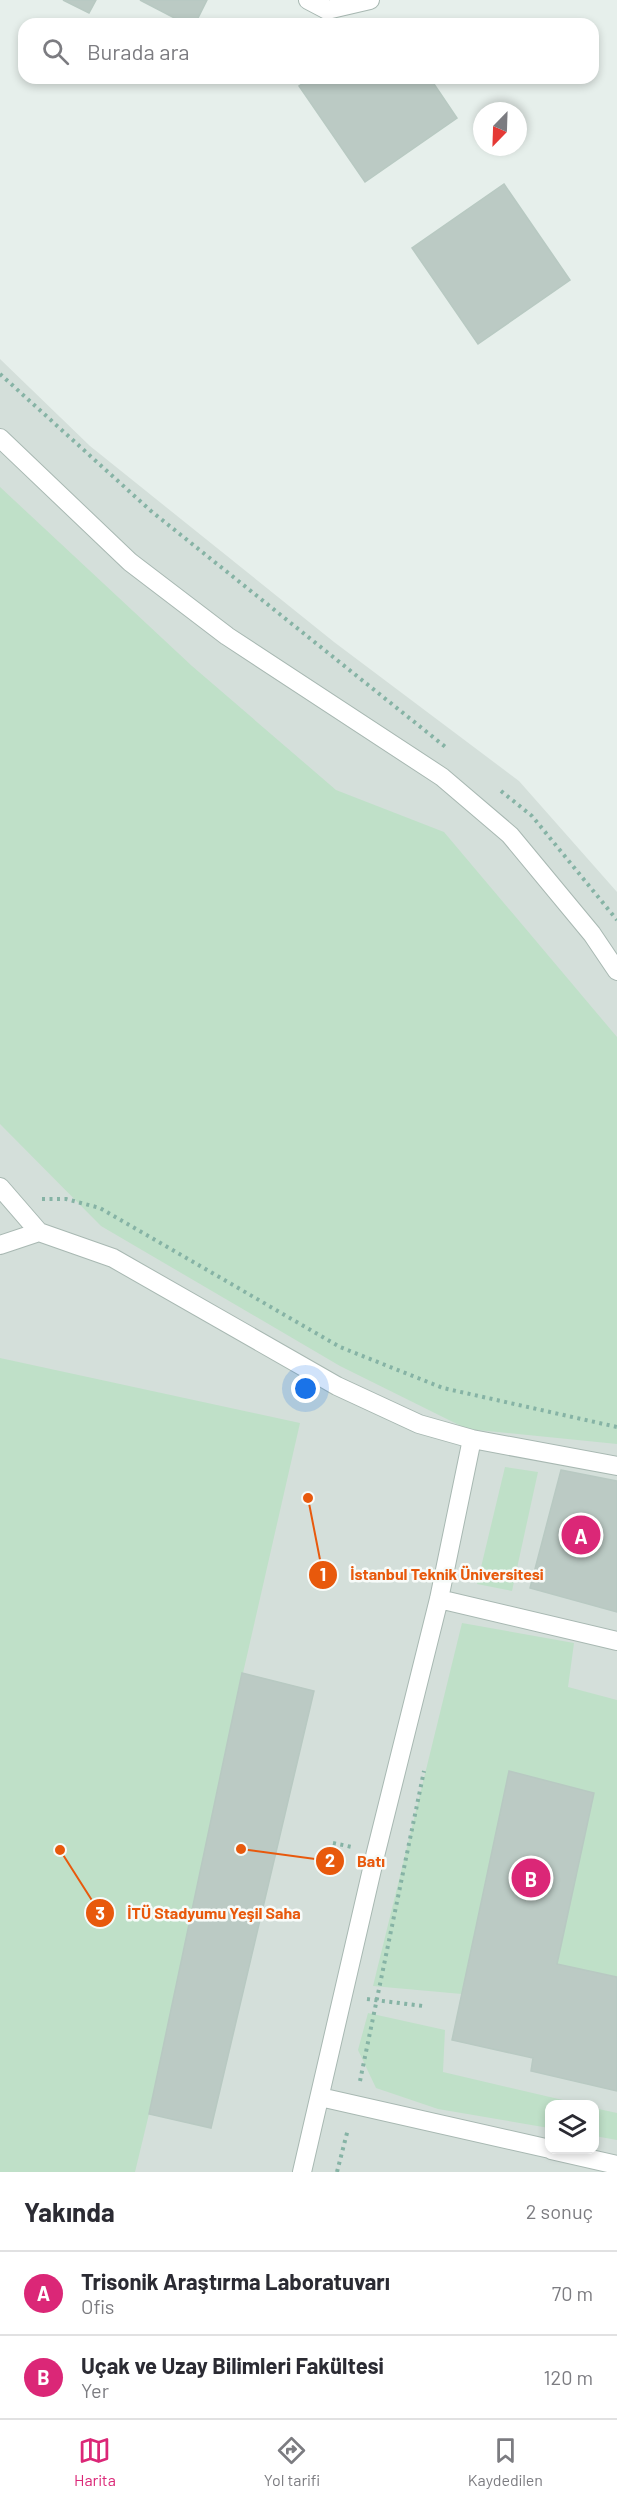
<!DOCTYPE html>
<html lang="tr">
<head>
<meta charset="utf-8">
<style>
	:root { --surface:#fff; --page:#f2f2f3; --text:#2b2b33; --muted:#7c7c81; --line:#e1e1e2; --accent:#db2777 }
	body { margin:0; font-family:Barlow,sans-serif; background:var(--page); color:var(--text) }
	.controls { position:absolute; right:18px; bottom:18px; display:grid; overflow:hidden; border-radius:12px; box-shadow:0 3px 9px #0003 }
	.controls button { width:54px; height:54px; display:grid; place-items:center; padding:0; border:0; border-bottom:2px solid var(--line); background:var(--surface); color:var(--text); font:30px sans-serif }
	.compass { position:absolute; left:473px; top:102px; width:54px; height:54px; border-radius:50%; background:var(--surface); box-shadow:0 3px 9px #0003; rotate:203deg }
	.you { position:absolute; left:306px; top:1389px; width:21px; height:21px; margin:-15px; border:4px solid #fff; border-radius:50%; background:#1a73e8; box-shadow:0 0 0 9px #1a73e833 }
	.badge { display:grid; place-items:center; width:39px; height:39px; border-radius:50%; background:var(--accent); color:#fff; font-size:20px; font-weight:700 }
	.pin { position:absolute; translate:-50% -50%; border:3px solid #fff; box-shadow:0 2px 6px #0006 }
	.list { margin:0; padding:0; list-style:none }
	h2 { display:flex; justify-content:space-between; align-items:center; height:78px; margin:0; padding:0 24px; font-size:26px }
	h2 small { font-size:20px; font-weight:400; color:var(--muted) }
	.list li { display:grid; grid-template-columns:39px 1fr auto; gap:18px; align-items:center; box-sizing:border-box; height:84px; padding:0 24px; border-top:2px solid var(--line) }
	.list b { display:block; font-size:22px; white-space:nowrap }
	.list p { margin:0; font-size:20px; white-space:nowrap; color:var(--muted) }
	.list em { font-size:20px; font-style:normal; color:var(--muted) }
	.icon { flex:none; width:33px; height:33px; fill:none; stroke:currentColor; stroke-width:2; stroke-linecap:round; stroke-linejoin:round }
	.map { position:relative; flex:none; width:617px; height:2172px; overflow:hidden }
	.search { position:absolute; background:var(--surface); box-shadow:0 3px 9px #0003; left:18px; right:18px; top:18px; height:66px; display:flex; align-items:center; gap:15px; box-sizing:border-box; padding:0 21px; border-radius:18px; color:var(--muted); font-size:22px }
	.sheet { height:246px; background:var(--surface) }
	nav { display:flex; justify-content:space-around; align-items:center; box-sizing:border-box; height:84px; border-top:2px solid var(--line); background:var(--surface); font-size:16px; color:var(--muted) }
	nav a { display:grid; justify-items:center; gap:3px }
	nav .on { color:var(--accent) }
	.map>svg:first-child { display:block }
</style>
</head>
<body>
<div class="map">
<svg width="617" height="2172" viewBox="0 0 617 2172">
	<rect width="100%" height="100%" fill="#e6efeb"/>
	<path fill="#d4dfda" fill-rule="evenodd" d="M0,359L90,446L334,642L519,781L617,892V2172H0ZM550,2104H594V2150H550Z"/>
	<path fill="#bfe0c8" d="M0,487L192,666L336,790L444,832L617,1037V1444L467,1429L340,1366L101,1226L0,1124Z
		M0,1358L300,1423L243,1673L314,1691L211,2128L149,2114L135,2172H0Z
		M505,1467L538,1472L512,1591L477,1584Z
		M462,1623L574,1643L568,1687L617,1700V1977L557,1964L594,1793L509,1771L462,1994L373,1986Z
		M368,2013L445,2030L443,2072L580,2104H550L549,2128L438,2109L376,2088L358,2050Z
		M594,2108L617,2113V2140L595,2136Z"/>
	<path fill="#bbcac4" stroke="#b8c9c2" stroke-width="1.5" d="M63,0H96L89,13Z
		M140,0H207L195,24H186Z
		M311,78H430L457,118L365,182L299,86Z
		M504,184L570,280L478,344L412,248Z
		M561,1470L617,1481V1612L530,1588Z
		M242,1673L314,1691L211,2128L149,2114Z
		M509,1771L594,1793L557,1964L617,1977V2091L531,2071L533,2058L452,2040Z"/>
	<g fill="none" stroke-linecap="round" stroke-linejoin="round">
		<g stroke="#a8b8b2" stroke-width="20">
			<path id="minor" d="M308,0L327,10L370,0
				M0,438L130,562L227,636L442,777L510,835L592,934L617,971
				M0,1187L39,1232
				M0,1245L39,1232L113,1258L337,1386L419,1424L472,1439L617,1466
				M439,1599L617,1641
				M320,2097L550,2149
				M551,2150L617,2165
				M302,2172L376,1852L439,1599L472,1439"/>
		</g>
		<path stroke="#86b3a5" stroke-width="4" stroke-dasharray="3 4.5" stroke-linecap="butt" d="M0,374L151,511L448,749
			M501,791L532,816L617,920
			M42,1199H66L100,1208L340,1347L443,1388L617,1427
			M333,1843L352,1847
			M367,1999L423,2006
			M360,2081L424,1771
			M337,2172L348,2129"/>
		<use href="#minor" stroke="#fff" stroke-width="18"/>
	</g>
	<path fill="none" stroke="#e8590c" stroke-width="2" d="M308 1498L323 1575M241 1849L330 1861M60 1850L100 1913"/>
	<g fill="#e8590c" stroke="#f7fbf9" stroke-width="2">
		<circle cx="308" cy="1498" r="6"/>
		<circle cx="241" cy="1849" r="6"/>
		<circle cx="60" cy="1850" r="6"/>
		<circle cx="323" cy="1575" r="15"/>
		<circle cx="330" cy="1861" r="15"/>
		<circle cx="100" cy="1913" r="15"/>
	</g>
	<g font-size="18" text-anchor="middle" font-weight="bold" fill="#fff">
		<text x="323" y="1581">1</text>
		<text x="330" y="1867">2</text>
		<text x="100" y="1920">3</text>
	</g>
	<g font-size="16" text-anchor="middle" font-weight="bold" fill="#e8590c" stroke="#f7fbf9" stroke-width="5" stroke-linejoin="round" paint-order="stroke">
		<text x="447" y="1580">İstanbul Teknik Üniversitesi</text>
		<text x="371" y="1867">Batı</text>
		<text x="214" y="1919">İTÜ Stadyumu Yeşil Saha</text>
	</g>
</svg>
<div class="controls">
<button><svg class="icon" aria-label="layers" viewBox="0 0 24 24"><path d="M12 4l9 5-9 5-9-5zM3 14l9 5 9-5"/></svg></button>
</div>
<svg class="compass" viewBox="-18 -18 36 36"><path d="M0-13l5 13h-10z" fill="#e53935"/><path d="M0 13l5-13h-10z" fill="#7c7c81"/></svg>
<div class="you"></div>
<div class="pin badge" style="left:581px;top:1535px">A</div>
<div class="pin badge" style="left:531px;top:1878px">B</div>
<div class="search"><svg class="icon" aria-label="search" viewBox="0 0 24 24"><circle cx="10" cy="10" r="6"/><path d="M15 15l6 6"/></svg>Burada ara</div>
</div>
<section class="sheet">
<h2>Yakında<small>2 sonuç</small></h2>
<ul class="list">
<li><span class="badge">A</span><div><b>Trisonik Araştırma Laboratuvarı</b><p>Ofis</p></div><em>70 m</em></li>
<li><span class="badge">B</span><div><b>Uçak ve Uzay Bilimleri Fakültesi</b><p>Yer</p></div><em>120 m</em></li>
</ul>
</section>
<nav>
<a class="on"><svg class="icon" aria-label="map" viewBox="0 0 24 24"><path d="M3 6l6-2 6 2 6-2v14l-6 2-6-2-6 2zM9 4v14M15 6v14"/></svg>Harita</a>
<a><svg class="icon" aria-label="directions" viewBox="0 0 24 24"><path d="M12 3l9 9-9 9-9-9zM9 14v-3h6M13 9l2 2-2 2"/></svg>Yol tarifi</a>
<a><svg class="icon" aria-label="saved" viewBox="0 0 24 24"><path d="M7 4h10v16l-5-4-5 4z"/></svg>Kaydedilen</a>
</nav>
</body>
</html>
